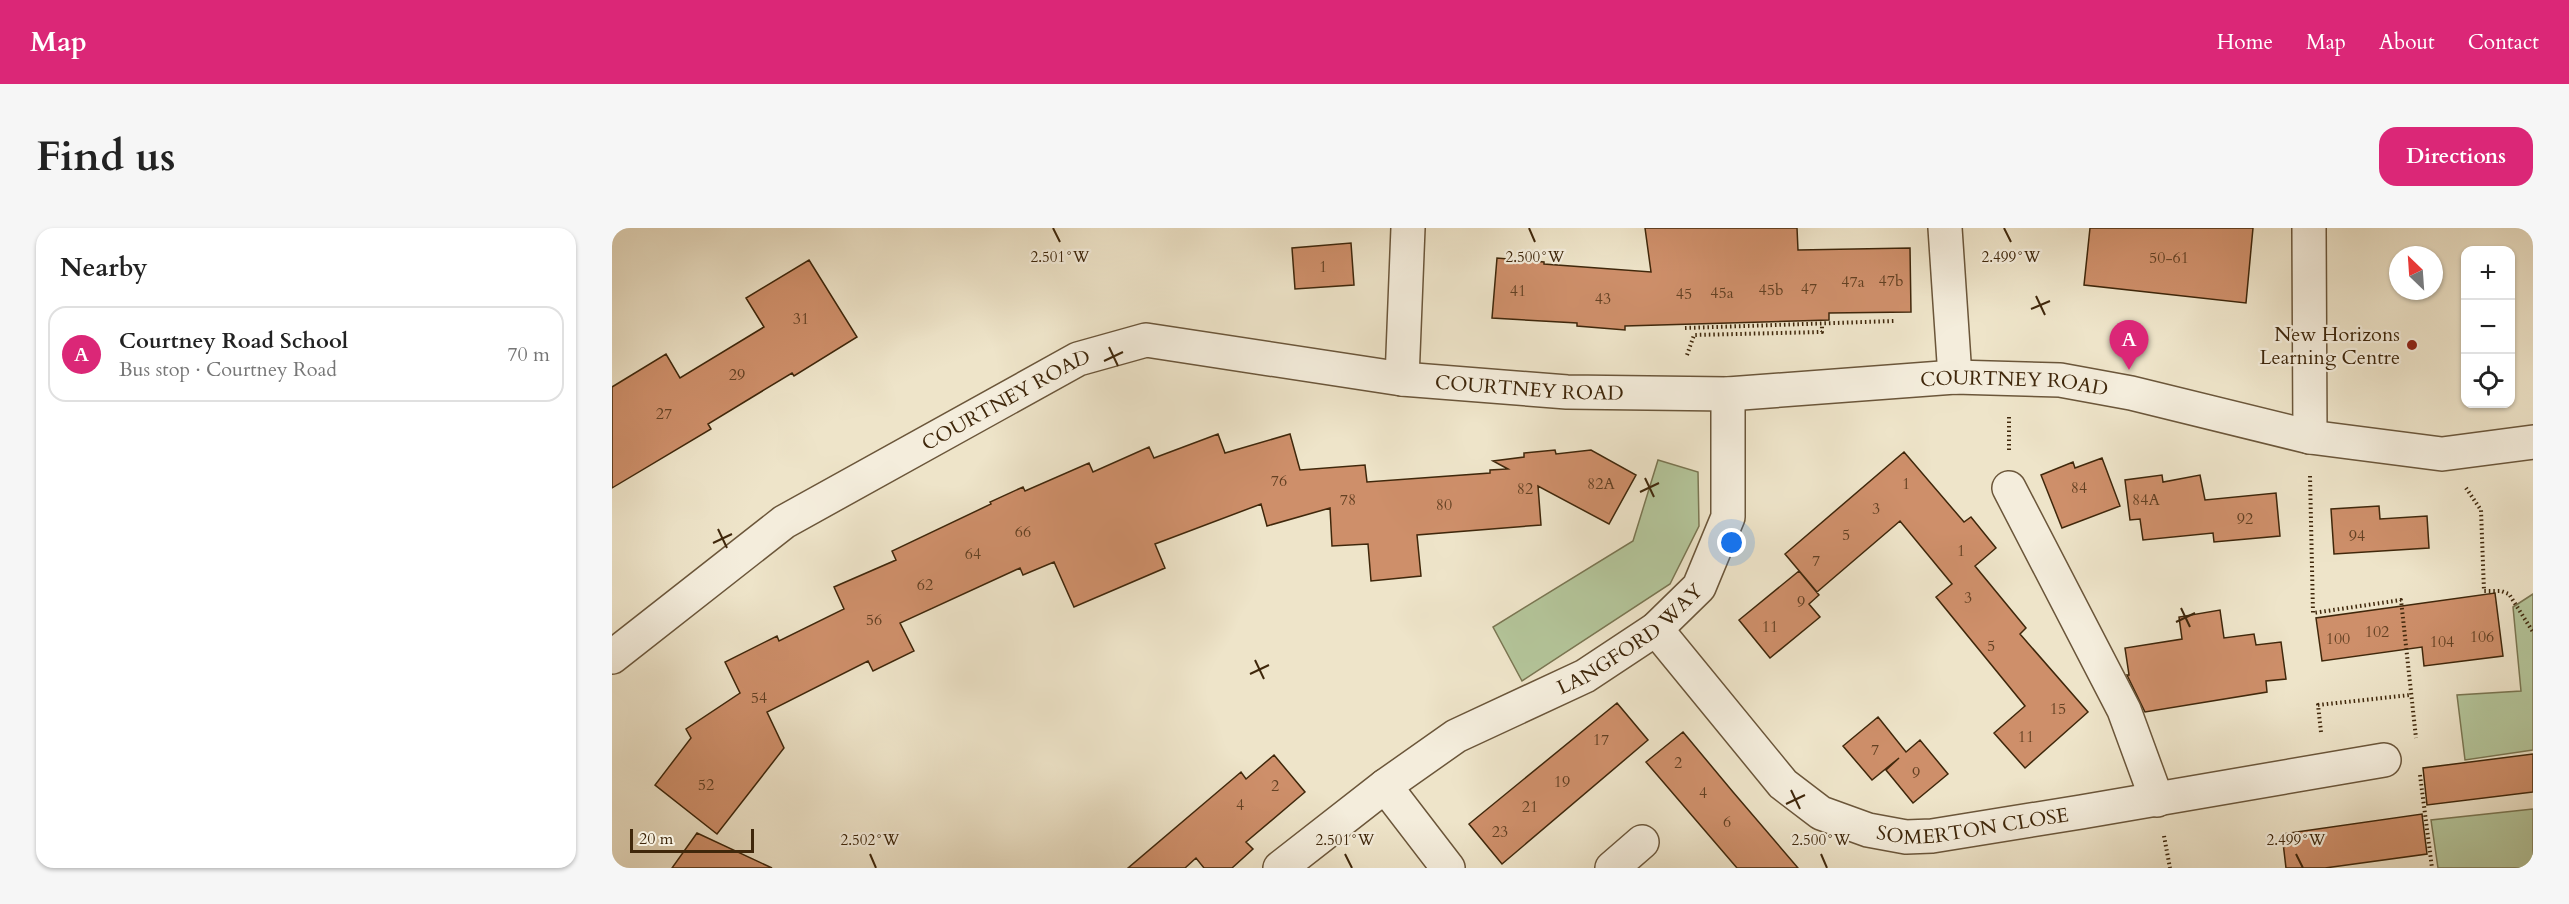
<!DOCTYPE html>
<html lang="en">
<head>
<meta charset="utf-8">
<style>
	:root { --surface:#fff; --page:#f6f6f6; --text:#222; --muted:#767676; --line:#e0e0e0; --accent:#db2777 }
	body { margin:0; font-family:Cardo,serif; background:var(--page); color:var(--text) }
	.controls { position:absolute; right:18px; top:18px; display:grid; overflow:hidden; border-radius:12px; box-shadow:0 2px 4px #0004 }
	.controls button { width:54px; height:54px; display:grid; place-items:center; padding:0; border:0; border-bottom:2px solid var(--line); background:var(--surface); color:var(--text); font:30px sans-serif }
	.compass { position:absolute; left:1777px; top:18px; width:54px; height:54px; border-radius:50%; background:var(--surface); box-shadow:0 2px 4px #0004; rotate:335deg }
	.scale { position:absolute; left:18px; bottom:15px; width:124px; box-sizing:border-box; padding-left:6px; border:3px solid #3f270b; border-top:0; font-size:16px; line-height:21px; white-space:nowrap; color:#3f270b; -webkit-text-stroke:4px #f4eddc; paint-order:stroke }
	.you { position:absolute; left:1120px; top:315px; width:21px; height:21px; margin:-15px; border:4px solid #fff; border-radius:50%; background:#1a73e8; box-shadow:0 0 0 9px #1a73e833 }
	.badge { display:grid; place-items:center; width:39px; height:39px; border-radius:50%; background:var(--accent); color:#fff; font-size:20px; font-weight:700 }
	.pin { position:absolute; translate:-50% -50px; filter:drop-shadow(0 2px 3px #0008) }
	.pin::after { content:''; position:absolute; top:32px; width:21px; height:18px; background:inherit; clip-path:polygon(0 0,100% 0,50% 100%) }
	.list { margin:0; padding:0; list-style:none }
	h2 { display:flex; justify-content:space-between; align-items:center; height:78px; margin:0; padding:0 24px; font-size:26px }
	h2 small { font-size:20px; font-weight:400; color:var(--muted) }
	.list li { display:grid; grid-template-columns:39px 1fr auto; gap:18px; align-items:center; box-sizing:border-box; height:96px; margin:0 12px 12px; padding:0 12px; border:2px solid var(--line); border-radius:18px }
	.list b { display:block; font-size:22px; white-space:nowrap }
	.list p { margin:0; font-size:20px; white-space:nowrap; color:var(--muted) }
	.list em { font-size:20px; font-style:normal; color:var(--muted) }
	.icon { flex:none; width:33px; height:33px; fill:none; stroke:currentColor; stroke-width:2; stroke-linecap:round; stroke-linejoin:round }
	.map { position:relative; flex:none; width:1921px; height:640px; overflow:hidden; border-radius:18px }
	header { display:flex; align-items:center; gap:36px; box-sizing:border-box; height:84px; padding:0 30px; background:var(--accent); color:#fff }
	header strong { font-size:28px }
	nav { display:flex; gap:33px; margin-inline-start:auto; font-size:21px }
	.intro { display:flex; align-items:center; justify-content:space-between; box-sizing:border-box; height:144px; padding:0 36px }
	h1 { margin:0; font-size:42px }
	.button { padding:15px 27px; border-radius:18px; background:var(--accent); color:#fff; font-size:21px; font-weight:700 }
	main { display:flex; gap:36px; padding:0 36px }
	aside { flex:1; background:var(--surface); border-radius:18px; box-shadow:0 2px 4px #0004 }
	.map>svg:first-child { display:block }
</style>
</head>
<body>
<header>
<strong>Map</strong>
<nav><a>Home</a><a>Map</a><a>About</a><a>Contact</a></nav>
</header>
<div class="intro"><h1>Find us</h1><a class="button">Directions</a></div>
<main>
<aside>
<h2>Nearby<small></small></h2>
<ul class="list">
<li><span class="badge">A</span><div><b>Courtney Road School</b><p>Bus stop · Courtney Road</p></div><em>70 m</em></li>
</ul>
</aside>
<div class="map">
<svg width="1921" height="640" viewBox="0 0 1921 640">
	<rect width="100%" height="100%" fill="#eee4c9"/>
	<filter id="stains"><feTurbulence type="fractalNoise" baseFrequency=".00333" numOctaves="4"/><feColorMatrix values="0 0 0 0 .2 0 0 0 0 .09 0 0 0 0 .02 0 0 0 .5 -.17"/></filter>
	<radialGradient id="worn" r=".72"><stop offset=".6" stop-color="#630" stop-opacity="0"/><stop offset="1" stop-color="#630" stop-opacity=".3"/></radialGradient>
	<path fill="#b4c59a" stroke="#7a7652" stroke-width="1.5" d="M1046,232L1086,244L1087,298L1058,356L910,453L881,399L1021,313Z
		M1921,366V522L1853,532L1845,467L1909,463L1901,379Z
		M1921,581V640H1826L1819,592Z"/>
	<path fill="#ce8f6a" stroke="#3f270b" stroke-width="1.5" d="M1033,0H1185L1186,22L1298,20L1299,84L1217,85V92L1013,98V102L965,98V95L880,90L885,30L932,34V36L1039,44Z
		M1478,0H1641L1634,75L1472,57Z
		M739,15L742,57L683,61L680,20Z
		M197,32L245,109L182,148L180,145L96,196L99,201L0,260V159L54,126L68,150L152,99L134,70Z
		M606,206L613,225L678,206L688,242L753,237L755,254L878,245V242L896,241L881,233L912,229V225L943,222L944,226L979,222L1024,247L997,296L926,258L929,297L805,307L809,348L759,353L756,316L720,318L718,280L655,298L649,276L543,316L553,340L462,379L442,334L411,347L408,340L288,395L302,423L261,443L256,433L155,484L172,520L105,606L43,557L79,510L74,501L128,465L113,434L165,408L167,413L232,381L222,359L284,332L280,323L379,276L378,274L411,259L413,263L477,235L481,244L537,219L542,230Z
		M1292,224L1352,294L1359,289L1384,320L1363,338L1414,400L1408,406L1476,484L1413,540L1382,505L1413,478L1324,369L1340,356L1288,293L1205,364L1173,326Z
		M1490,230L1508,278L1450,300L1429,247L1461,234L1463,240Z
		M1550,247L1551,254L1588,247L1593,272L1664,265L1668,308L1602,314L1601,305L1531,312L1528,291L1518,292L1513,252Z
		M1767,278L1768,291L1815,288L1817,320L1722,326L1719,281Z
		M1187,343L1207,367L1197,376L1208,389L1158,430L1127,392Z
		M1883,365L1891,428L1812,438L1810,419L1710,433L1704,390Z
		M1608,382L1612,410L1642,406L1644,417L1669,414L1674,451L1654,453L1655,464L1533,484L1515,447H1517L1513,420L1570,411L1567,389Z
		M1005,475L1036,512L890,636L857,596Z
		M1266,489L1294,524L1308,512L1336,546L1301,575L1274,542L1287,530L1260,552L1231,518Z
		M1071,504L1121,564L1186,640H1125L1034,534Z
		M1921,526V564L1815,577L1811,540Z
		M662,527L693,564L634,614L641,621L620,640H592L584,630L573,640H516L629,544L634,551Z
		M1810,586L1815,626L1713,640H1674L1670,606Z
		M85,605L160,640H60Z"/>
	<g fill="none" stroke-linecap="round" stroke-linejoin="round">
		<g stroke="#6b563a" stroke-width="36">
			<g id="minor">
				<path d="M1333,0L1343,149"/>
				<path d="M1697,0L1698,209"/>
				<path d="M790,151L796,0"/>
				<path d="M1397,260L1512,482L1545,572"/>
				<path id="s1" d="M1044,401L1171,556L1209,585L1256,602L1294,609L1320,608L1469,584L1772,532"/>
				<path id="s2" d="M0,429L172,294L466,131L534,112L790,151L955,164L1116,166L1343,149L1448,152L1519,165L1698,209L1830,226L1921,214"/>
				<path d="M773,558L836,640"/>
				<path id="s3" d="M668,640L773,558L844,508L973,448L1044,401L1087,359L1116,289V166"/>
				<path d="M1000,640L1030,614"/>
			</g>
		</g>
		<path stroke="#3f270b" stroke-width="4" stroke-dasharray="1.5 3" stroke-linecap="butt" d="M1073,100L1282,93
			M1075,127L1082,107L1210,104V96
			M1397,189V224
			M1698,248L1701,385L1789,372L1804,510
			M1854,260L1869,282L1872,363H1889L1897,366L1921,404
			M1709,504L1706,477L1798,467
			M1808,547L1820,640
			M1552,608L1558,640"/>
		<use href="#minor" stroke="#f4eddc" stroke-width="33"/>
	</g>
	<path fill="none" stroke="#3f270b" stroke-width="2" d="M441,0L448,14M917,0L923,14M1392,0L1399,14M1424,68L1433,87M1419,81L1438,73M497,119L506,138M492,133L511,124M1033,250L1042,269M1028,264L1047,255M106,301L115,320M101,315L120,306M1569,380L1578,399M1564,394L1583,385M643,432L652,451M638,446L657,437M1179,562L1188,581M1174,576L1193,567M258,626L264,640M733,626L740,640M1209,626L1215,640M1684,626L1691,640"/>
	<circle fill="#8f2418" stroke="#f4eddc" stroke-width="2" cx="1800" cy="117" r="6"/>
	<g text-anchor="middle" stroke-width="4.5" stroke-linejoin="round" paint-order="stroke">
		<g font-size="16" fill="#634123">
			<text x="1557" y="35">50-61</text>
			<text x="711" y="44">1</text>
			<text x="1279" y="58">47b</text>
			<text x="1241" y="59">47a</text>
			<text x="1197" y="66">47</text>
			<text x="1159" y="67">45b</text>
			<text x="906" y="68">41</text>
			<text x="1110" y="70">45a</text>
			<text x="1072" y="71">45</text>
			<text x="991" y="76">43</text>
			<text x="189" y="96">31</text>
			<text x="125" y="152">29</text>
			<text x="52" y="191">27</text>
			<text x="667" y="258">76</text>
			<text x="989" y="261">82A</text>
			<text x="1294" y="261">1</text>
			<text x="1467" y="265">84</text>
			<text x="913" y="266">82</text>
			<text x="736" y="277">78</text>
			<text x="1534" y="277">84A</text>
			<text x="832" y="282">80</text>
			<text x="1264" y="286">3</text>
			<text x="1633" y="296">92</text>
			<text x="411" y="309">66</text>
			<text x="1234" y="312">5</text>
			<text x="1745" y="313">94</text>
			<text x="1349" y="328">1</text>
			<text x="361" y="331">64</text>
			<text x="1204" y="338">7</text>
			<text x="313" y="362">62</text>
			<text x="1356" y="375">3</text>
			<text x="1189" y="379">9</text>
			<text x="262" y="397">56</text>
			<text x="1158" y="404">11</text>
			<text x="1765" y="409">102</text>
			<text x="1870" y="414">106</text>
			<text x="1726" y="416">100</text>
			<text x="1830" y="419">104</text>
			<text x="1379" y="423">5</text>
			<text x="147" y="475">54</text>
			<text x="1446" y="486">15</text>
			<text x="1414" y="514">11</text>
			<text x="989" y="517">17</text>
			<text x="1263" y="527">7</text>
			<text x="1066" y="540">2</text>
			<text x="1304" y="550">9</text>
			<text x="950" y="559">19</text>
			<text x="94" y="562">52</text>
			<text x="663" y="563">2</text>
			<text x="1091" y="570">4</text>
			<text x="628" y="582">4</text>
			<text x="918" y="584">21</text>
			<text x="1115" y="599">6</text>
			<text x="888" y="609">23</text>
		</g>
		<g font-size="20" fill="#3f270b" stroke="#f4eddc" text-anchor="end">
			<text x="1788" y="113">New Horizons<tspan x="1788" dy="23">Learning Centre</tspan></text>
		</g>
		<g font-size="20" fill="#3f270b" stroke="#f4eddc">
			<text dy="7" stroke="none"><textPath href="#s2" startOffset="1498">COURTNEY ROAD</textPath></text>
			<text dy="7" stroke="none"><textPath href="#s2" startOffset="1012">COURTNEY ROAD</textPath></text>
			<text dy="7" stroke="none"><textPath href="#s2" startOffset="472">COURTNEY ROAD</textPath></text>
			<text dy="7" stroke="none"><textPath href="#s3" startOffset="420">LANGFORD WAY</textPath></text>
			<text dy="7" stroke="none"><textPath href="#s1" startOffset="404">SOMERTON CLOSE</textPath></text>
		</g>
	</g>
	<g font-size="15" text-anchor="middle" fill="#3f270b" stroke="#f4eddc" stroke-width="4.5" stroke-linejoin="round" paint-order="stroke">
		<text x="448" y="34">2.501°W</text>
		<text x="923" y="34">2.500°W</text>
		<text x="1399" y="34">2.499°W</text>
		<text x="258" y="617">2.502°W</text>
		<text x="733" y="617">2.501°W</text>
		<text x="1209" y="617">2.500°W</text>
		<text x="1684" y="617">2.499°W</text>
	</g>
	<rect width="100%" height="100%" filter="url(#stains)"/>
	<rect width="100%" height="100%" fill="url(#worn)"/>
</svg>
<div class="controls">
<button>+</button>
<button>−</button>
<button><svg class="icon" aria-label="locate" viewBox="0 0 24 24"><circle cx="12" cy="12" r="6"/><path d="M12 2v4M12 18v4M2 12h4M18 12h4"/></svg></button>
</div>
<svg class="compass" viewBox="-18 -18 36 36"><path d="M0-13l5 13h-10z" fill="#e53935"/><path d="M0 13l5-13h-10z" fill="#767676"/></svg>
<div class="scale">20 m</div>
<div class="you"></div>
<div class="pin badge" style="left:1517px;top:142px">A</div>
</div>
</main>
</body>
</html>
